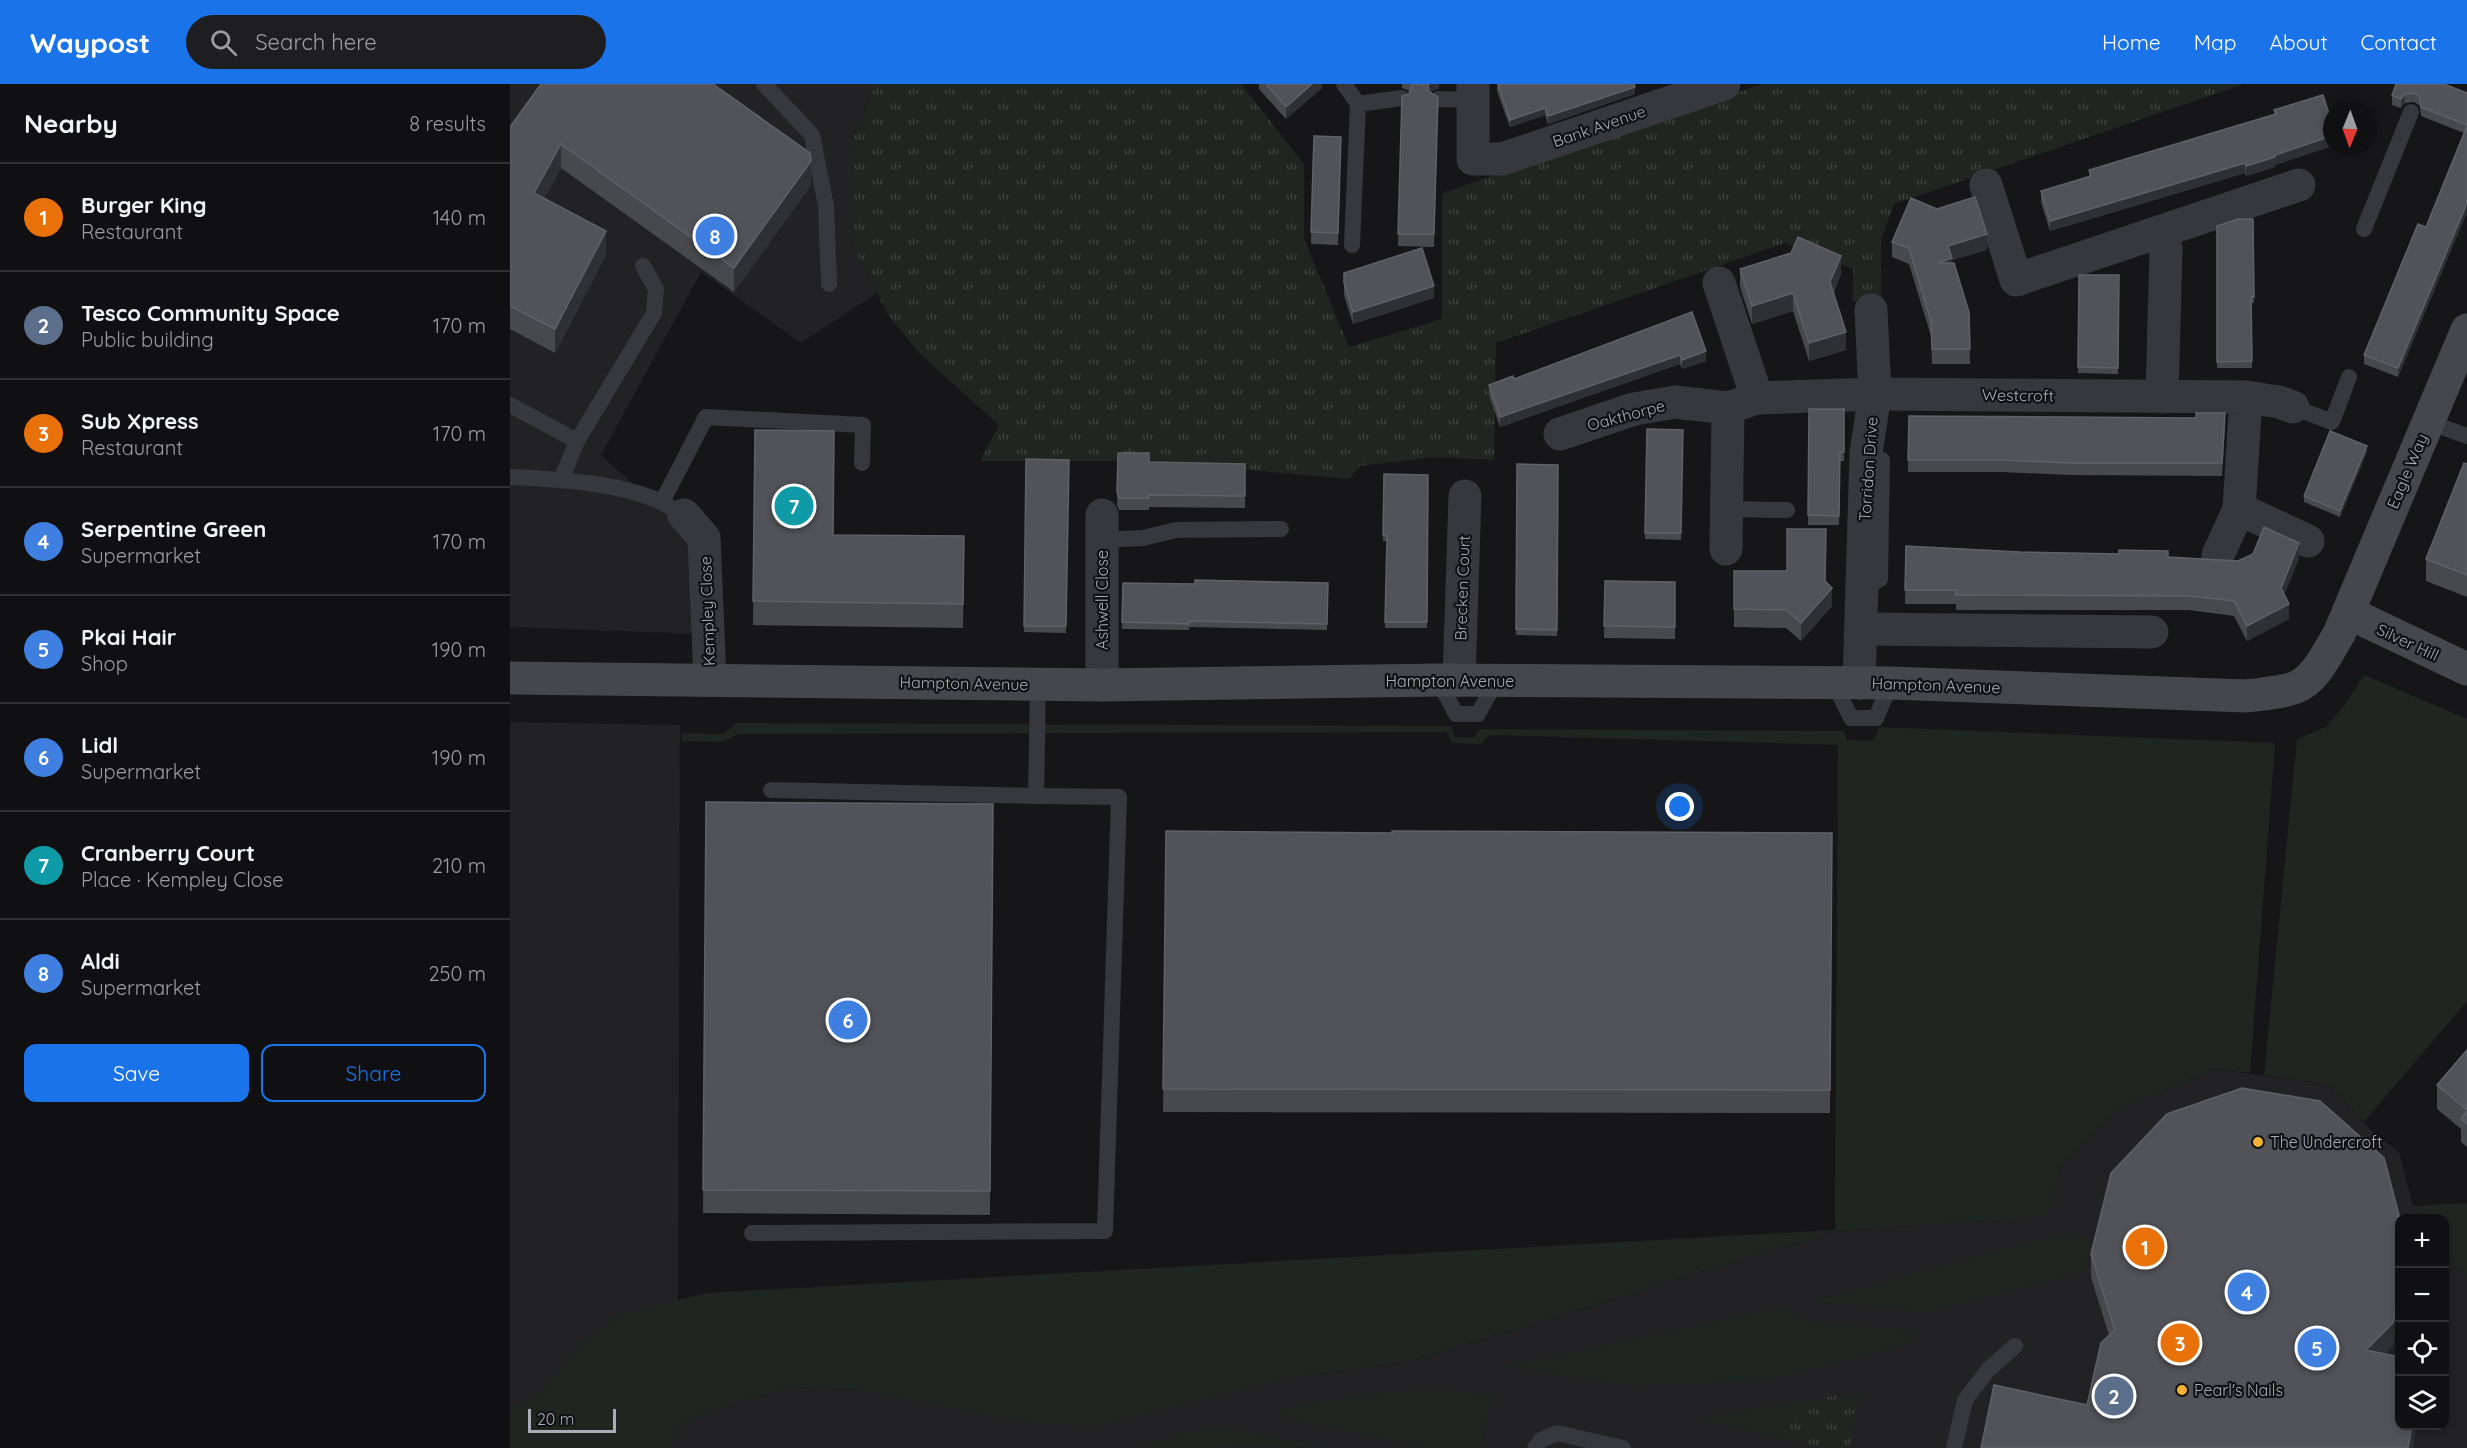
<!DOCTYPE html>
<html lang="en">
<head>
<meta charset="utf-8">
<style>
	:root { --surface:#101012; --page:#1e1e20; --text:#f1f3f6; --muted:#9c9d9f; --line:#303032; --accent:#1a73e8 }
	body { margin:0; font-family:Quicksand,sans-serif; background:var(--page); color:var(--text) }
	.controls { position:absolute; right:18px; bottom:18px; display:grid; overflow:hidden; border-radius:12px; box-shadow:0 3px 9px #0003 }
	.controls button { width:54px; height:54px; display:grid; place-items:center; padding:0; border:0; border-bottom:2px solid var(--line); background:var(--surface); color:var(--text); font:30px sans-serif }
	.compass { position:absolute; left:1813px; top:18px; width:54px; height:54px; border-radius:50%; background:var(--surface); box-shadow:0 3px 9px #0003; rotate:181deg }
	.scale { position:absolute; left:18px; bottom:15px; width:88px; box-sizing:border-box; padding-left:6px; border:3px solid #a8adb8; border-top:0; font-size:16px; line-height:21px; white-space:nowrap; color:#a8adb8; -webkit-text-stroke:4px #111113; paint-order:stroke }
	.you { position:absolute; left:1170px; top:723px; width:21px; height:21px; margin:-15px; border:4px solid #fff; border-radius:50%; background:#1a73e8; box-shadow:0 0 0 9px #1a73e833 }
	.badge { display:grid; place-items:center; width:39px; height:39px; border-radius:50%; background:var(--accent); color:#fff; font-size:20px; font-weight:700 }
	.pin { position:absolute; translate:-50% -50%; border:3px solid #fff; box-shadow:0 2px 6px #0006 }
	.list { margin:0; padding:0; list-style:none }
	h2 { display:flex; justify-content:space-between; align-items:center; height:78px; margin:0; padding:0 24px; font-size:26px }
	h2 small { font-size:20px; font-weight:400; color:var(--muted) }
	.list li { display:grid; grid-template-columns:39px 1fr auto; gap:18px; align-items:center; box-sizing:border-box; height:108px; padding:0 24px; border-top:2px solid var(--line) }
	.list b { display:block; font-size:22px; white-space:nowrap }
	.list p { margin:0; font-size:20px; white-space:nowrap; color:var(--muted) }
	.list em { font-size:20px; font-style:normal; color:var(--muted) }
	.actions { display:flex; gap:12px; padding:18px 24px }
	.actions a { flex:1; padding:14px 0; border:2px solid var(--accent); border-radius:12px; text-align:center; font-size:21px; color:var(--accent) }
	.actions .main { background:var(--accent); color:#fff }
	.icon { flex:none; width:33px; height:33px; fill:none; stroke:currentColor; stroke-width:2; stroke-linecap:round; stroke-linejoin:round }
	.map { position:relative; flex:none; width:1957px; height:1364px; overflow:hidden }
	header { display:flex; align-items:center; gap:36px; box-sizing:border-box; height:84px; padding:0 30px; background:var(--accent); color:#fff }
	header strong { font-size:28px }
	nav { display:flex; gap:33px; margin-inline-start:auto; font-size:21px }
	.search { width:420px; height:54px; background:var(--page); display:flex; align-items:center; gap:15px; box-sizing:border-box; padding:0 21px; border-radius:33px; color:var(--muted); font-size:22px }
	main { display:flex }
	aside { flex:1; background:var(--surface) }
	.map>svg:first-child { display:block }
</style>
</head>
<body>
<header>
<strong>Waypost</strong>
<div class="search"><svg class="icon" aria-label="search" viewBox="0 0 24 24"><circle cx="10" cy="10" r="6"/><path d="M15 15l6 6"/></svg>Search here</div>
<nav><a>Home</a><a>Map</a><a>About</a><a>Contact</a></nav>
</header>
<main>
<aside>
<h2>Nearby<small>8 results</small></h2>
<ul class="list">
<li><span class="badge" style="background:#e8710a">1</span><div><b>Burger King</b><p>Restaurant</p></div><em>140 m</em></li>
<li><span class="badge" style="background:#5c6f8a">2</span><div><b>Tesco Community Space</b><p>Public building</p></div><em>170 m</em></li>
<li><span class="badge" style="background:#e8710a">3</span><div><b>Sub Xpress</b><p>Restaurant</p></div><em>170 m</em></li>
<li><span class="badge" style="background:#3f7fe0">4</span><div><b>Serpentine Green</b><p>Supermarket</p></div><em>170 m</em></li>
<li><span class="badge" style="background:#3f7fe0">5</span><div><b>Pkai Hair</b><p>Shop</p></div><em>190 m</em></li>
<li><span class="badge" style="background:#3f7fe0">6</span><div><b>Lidl</b><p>Supermarket</p></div><em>190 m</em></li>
<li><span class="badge" style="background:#0f9aa8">7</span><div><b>Cranberry Court</b><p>Place · Kempley Close</p></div><em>210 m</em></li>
<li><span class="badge" style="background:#3f7fe0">8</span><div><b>Aldi</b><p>Supermarket</p></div><em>250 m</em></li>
</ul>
<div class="actions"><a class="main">Save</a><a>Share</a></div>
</aside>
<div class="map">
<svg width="1957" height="1364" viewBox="0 0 1957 1364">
	<defs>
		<pattern id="park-tufts" width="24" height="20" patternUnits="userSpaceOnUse" patternTransform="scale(1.5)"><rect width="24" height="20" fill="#1e261f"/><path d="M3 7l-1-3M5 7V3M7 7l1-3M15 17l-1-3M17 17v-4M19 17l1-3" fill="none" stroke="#3c433d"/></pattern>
	</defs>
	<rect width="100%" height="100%" fill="#161618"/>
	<path fill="#222225" d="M0,0H365L339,63V153L367,209L291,259L191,188L91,371L186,457L188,550L0,543Z
		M0,638L170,641L168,1216L170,1339L219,1321L281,1303L348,1306L777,1295L901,1277L1325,1147L1537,1133L1551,1082L1609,1026L1703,985L1817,1000L1865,1050L1889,1068L1903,1122L1911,1134H1890V1342H1934L1935,1169L1957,1194V1364H0Z"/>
	<path fill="#1e261f" d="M1854,591L1957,635V917L1854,1038L1817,1000L1754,991L1787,655L1816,643L1836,619Z
		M226,639L941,642L945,654L965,653L969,645L1334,647L1337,656L1363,657L1369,643L1765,659L1740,989L1703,985L1609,1026L1551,1082L1538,1133L1325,1147L901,1277L777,1295L583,1343L508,1338L348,1306L282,1303L219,1321L170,1339L160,1364H0V1327L30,1309L70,1261L111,1230L198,1209L1325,1146L1328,661L979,651L971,660L942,659L937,648L228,650L213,658L172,657V649L214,650Z
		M1957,1119V1194L1935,1169L1934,1134H1911L1903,1122Z
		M1563,1149L1581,1158L1573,1188L1420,1229L1302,1217L1544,1151Z
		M1279,1221L1287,1236L1411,1247L1412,1254L1368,1269L1256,1297L1120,1302L1007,1285L999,1281Z
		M930,1305L983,1311L970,1364H916L767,1333L768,1327C822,1312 875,1307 930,1305Z
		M1275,1319L1270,1355L1184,1334Z
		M702,1341L815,1362L624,1364Z"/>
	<path fill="url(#park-tufts)" d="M365,0H731L794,80V155L839,263L932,235V109L1252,0H1734L1384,120L1371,156V216L1343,217V185L1275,159L986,259L984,376L926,373L850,382L839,395L638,377H470L489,341L409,269L377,229L339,153V63Z
		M1350,1309L1339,1364H1312L1270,1355L1275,1319Z"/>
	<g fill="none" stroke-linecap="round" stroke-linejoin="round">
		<path stroke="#37383d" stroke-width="16" d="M254,0L302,51L316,122L319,200
			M834,0L848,20L842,161
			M928,15L963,16
			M848,20L892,14
			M1854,145L1901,28
			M0,321L67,357
			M1783,323L1822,338L1839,293
			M1918,338L1957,352
			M0,393C46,395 121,399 160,423
			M51,396L67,357L144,229L146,205L133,182
			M152,418L196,333L353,341L352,379
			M1217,425L1277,426
			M592,456L633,454L666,446L771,445
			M1352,506L1370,495L1372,376L1356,369
			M928,596L946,630H968L986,597
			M1324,599L1341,634H1366L1381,599
			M261,706L526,712L528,600
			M242,1149L595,1147L609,713L526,712
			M1025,1364L1031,1356L1047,1349L1113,1364
			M1444,1364L1455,1316L1478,1286L1505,1262"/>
		<path stroke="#37383d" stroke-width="33" d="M963,0V75H992L1214,0
			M1476,101L1506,196L1789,101
			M1650,148L1656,165L1652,313
			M1209,199L1247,314
			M1050,350L1124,325L1165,318L1218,324L1247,314L1365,310L1736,313L1769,318L1783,323
			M1729,425L1798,457
			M174,431L194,454L200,595
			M592,431V601
			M1216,465L1218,324
			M1708,471L1729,425L1736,313
			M1351,545L1642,548
			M949,596L955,412
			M1349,599L1356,369L1365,310L1361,226"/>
		<path stroke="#45474d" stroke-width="33" d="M1839,529L1957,585
			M0,594L592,601L928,596L1381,599L1737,612C1752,610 1770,609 1784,604C1806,596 1817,569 1829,550L1957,246"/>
	</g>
	<path fill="#47494d" d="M749,0H812V4L776,35L749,5Z
		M892,0H911L913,1L914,0H929L928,5L923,6L921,9L928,13L924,163L888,162L892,12L899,10L900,7L892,4Z
		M987,0L1125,10L1038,40L1035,31L1000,43L987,7Z
		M1886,0L1957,9V128L1888,293L1854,280V271L1916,143L1954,49L1911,32L1910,22L1904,18L1895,19L1891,24L1882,21V11Z
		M1764,26L1822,39V62L1765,81V83L1736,92L1735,89L1540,147L1531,118V107L1579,93V86L1764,30Z
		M0,43L301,101L224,208L51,84L34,114L96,171L45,269L0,245Z
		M804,52L831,53L828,161L801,160Z
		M1743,135L1744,219H1741L1742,284H1707V142Z
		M1382,158L1477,166L1442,176V179L1459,228L1460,280H1422L1421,252L1399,180L1382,173Z
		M1230,185L1331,190L1324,208L1336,266L1299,277L1283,227L1242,240L1230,203Z
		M834,189L924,214L843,240L834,211Z
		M1569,191H1609L1608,290L1568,289Z
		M1182,228L1196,277L1172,285L1170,280L990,343L979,311V301L1004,295Z
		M1299,325H1334V377H1330L1329,441H1298Z
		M1399,332L1715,342L1712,392L1561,391L1492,388H1398Z
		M1137,345L1173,346L1171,456L1135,455Z
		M245,346L323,451L454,476L453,544L243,541Z
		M1857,368L1830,433L1794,418V412Z
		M608,369L639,378L735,380V424L639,423V426H609L607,421Z
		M516,375L559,376L556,549L514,548Z
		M1007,380L1048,381L1047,552L1006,551Z
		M1957,380V513L1916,497V475Z
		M874,390L918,391L917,544H875L877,457H873Z
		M1396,462L1510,468L1658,473L1728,477L1789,474L1774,511L1779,535L1737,557L1724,532L1679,526H1446V520H1395Z
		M1224,487L1315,497L1322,522L1291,557L1276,544L1224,543Z
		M1095,497L1165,498V555L1094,554Z
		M613,499L685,500L818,499L817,546L679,543V546L612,545Z
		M196,718L483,720L480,1131L193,1129Z
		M656,747L882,749H1322L1320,1029L653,1028Z
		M1957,966V1063L1951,1058V1045L1927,1025V1001Z
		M1890,1135V1224L1883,1262L1875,1270L1577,1321L1599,1251L1581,1193V1170Z"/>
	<path fill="#2f3033" d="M802,0H812V4L776,35V23Z
		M919,0H928V5L923,6L918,14V2Z
		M1125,3V10L1038,40V32Z
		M1895,10V19L1891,24V15Z
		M1035,24V31L1000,43V36Z
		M1822,52V62L1765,81V83L1736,92V82L1765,71Z
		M51,60V84L24,133V109Z
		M301,77V101L224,208V184Z
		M1735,79V89L1540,147V137Z
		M1957,119V128L1888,293V284Z
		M96,147V171L45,269V245Z
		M1477,150V166L1442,176V190L1428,179L1438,162Z
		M1331,172V190L1320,216V198Z
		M924,202V214L843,240V228Z
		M1283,209V227L1242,240V222Z
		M1336,248V266L1299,277V259Z
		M1196,267V277L1172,285V276Z
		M1170,271V280L990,343V333Z
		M1715,329V342L1712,392V379Z
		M1857,362V368L1830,433V427Z
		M1789,459V474L1771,519V504Z
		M1322,504V522L1291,557V539Z
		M1779,520V535L1737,557V542Z
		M1890,1201V1224L1883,1262L1856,1289V1266Z
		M1902,1341H1907L1903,1364H1898Z"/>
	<path fill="#525359" stroke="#5f6168" stroke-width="1.5" d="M31,0H203L300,69L301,77L224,184L51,60L24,109L96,147L45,245L0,222V43Z
		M756,0H802L776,23Z
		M902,0H911L913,1L914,0H919L918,2L919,8L928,13L924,150H888L892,12L899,10Z
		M988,0H1124L1125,3L1038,32L1035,24L1000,36Z
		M1886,0H1934L1957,9V41L1911,23L1910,13L1904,9L1895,10L1891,15L1882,11Z
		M1813,11L1822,39V52L1765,71V73L1736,82L1735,79L1540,137L1531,107L1581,92L1579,86L1766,30L1764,26Z
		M1957,42V119L1888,284L1854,271L1908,140L1916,143Z
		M804,52L831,53L828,149L801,148Z
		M1465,113L1477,150L1438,162L1442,174L1428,179H1444L1459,228L1460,265H1422L1421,237L1399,164L1382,158L1401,114L1427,125Z
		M1728,135H1743L1744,213H1741L1742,277L1707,278V142Z
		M1288,153L1331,172L1320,198L1336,248L1299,259L1283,209L1242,222L1230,185L1281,169Z
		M912,164L924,202L843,228L834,199V189Z
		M1569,191H1609L1608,284L1568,283Z
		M1182,228L1196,267L1172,276L1170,271L990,333L979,301L1003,292L1004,295Z
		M1299,325H1334V368H1330L1329,432L1298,431Z
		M1686,329H1715L1712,379H1561L1492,376H1398L1399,332L1686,334Z
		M1137,345L1173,346L1171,449H1135Z
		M245,346L324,347L323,451L454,452L453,520L243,517Z
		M1820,347L1857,362L1830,427L1794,412Z
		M608,369H639V378L735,380V412L639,411V414H609L607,408Z
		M516,375L559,376L556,542H514Z
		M1954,379L1957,380V491L1916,475Z
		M1007,380L1048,381L1047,546L1006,545Z
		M874,390L918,391L917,538H875L877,451H873Z
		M1754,443L1789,459L1771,504L1779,520L1737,542L1724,517L1679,512L1446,511V506H1395L1396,462L1510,468L1609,470V466L1658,467V473L1728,477L1743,470Z
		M1277,445H1316L1315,497L1322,504L1291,539L1276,526L1224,525V487H1277Z
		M685,496L818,499L817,540L679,537V540L612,538L613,499L685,500Z
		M1095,497L1165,498V543L1094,542Z
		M196,718L483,720L480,1107L193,1106Z
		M656,747L882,749V747L1322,749L1320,1006L653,1005Z
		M1957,966V1026L1927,1001Z
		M1732,1004L1810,1017L1874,1074L1890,1135V1201L1883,1239L1856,1266L1890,1273V1341H1902L1898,1364H1471L1484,1301L1577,1321L1591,1259L1605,1246L1581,1170L1601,1089L1657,1030Z
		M1957,1027V1040L1951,1035Z"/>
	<g fill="#f2b134" stroke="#111113" stroke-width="2">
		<circle cx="1748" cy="1058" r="6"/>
		<circle cx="1672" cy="1306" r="6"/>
	</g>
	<g text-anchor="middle" stroke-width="4.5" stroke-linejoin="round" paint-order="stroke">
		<g font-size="16" fill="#a8adb8" stroke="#111113">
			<text transform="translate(1089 42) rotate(-19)" y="6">Bank Avenue</text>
			<text transform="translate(1508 311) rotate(1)" y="6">Westcroft</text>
			<text transform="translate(1116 331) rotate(-15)" y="6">Oakthorpe</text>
			<text transform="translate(1358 385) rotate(-86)" y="6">Torridon Drive</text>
			<text transform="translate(1897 387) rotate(-67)" y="6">Eagle Way</text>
			<text transform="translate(952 504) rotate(-88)" y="6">Brecken Court</text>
			<text transform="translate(592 516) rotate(-90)" y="6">Ashwell Close</text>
			<text transform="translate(197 527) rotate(-92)" y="6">Kempley Close</text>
			<text transform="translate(1898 558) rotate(25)" y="6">Silver Hill</text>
			<text x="940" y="603">Hampton Avenue</text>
			<text transform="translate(454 599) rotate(1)" y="6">Hampton Avenue</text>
			<text transform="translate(1426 601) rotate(2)" y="6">Hampton Avenue</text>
		</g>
		<g font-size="16" fill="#a8adb8" stroke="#111113" text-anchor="start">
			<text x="1760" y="1064">The Undercroft</text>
			<text x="1684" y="1312">Pearl's Nails</text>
		</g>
	</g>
</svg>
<div class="controls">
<button>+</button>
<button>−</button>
<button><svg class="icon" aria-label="locate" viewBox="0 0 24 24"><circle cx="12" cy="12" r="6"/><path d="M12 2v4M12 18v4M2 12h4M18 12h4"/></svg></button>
<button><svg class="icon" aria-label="layers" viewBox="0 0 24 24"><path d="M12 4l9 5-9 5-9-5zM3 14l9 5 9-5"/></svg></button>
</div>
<svg class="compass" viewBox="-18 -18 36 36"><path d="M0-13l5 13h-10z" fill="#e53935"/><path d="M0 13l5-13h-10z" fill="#9c9d9f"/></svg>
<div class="scale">20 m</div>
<div class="you"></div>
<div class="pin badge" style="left:1635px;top:1163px;background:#e8710a">1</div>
<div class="pin badge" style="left:1604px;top:1312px;background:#5c6f8a">2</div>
<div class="pin badge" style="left:1670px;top:1259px;background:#e8710a">3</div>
<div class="pin badge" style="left:1737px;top:1208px;background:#3f7fe0">4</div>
<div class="pin badge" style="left:1807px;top:1264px;background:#3f7fe0">5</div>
<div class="pin badge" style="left:338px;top:936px;background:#3f7fe0">6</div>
<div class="pin badge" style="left:284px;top:422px;background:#0f9aa8">7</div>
<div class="pin badge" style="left:205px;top:152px;background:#3f7fe0">8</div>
</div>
</main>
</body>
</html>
